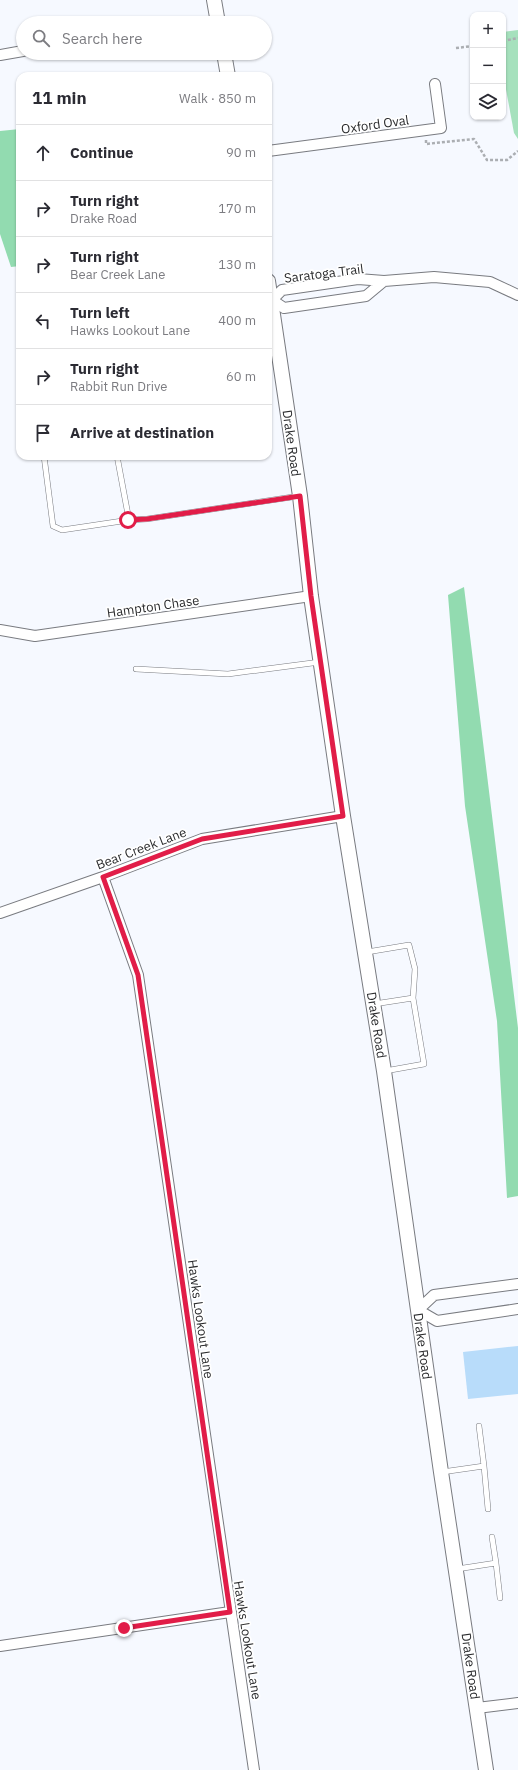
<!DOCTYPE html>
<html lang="en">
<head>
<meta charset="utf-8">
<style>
	:root { --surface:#fff; --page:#f2f2f3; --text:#2b2b33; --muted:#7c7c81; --line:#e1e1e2 }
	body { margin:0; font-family:"IBM Plex Sans",sans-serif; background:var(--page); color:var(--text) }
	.controls { position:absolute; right:12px; top:12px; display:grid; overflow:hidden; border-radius:8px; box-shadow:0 1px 3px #0004 }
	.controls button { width:36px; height:36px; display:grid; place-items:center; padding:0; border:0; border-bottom:1px solid var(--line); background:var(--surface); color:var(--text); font:20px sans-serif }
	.stop { position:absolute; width:12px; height:12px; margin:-9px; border:3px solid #e11d48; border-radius:50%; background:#fff }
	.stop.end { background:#e11d48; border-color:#fff; box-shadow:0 1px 4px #0008 }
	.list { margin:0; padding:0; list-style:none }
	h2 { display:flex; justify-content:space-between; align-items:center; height:52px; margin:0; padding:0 16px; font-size:17px }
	h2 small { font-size:13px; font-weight:400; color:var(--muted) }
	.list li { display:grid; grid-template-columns:26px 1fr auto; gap:12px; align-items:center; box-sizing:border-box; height:56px; padding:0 16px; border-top:1px solid var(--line) }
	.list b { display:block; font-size:15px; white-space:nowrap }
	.list p { margin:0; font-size:13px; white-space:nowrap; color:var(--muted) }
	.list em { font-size:13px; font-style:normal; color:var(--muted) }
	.icon { flex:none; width:22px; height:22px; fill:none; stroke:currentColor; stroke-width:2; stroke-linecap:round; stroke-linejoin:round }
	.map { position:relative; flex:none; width:518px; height:1770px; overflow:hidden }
	.search { position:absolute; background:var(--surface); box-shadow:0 1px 3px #0004; left:16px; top:16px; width:256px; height:44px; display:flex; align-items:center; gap:10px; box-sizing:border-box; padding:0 14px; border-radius:22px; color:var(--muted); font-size:15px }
	.panel { position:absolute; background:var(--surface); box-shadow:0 1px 3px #0004; left:16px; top:72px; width:256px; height:388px; border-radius:12px }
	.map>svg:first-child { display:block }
</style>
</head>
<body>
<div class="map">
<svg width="518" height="1770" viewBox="0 0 518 1770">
	<rect width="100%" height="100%" fill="#f6f9ff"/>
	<path fill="#a6e1bd" d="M518,30V139L514,133L503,73V32Z"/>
	<path fill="#92dbb0" d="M20,129V266L11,267L0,234V131Z
		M464,587L518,1028V1196L507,1198L497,1021L465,806L448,595Z"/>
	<path fill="#b8dcfa" d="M518,1346V1394L468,1399L463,1352Z"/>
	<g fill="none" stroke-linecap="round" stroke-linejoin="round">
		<g stroke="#797b80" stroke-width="6">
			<path id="lane" d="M44,456L53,526L62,530L129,520L147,519L299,496
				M117,456L129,520
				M136,669L228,674L320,662
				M367,952L409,945L415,969L413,998
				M374,1004L413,998L424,1064L385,1071
				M479,1426L484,1466
				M442,1472L484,1466L488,1509
				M492,1537L496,1563
				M457,1569L496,1563L500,1598"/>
		</g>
		<g stroke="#797b80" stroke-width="12">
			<path id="street" d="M0,55L23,51
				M268,151L441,128L435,84
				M384,281L366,296L284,308L272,300L282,290L358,279L384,281L434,277L490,282L518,295
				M0,630L35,636L311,596
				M103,877L138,975L254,1770
				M0,913L103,877L202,839L343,816
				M518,1284L434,1295L418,1310L437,1321L518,1309
				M0,1646L230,1612
				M477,1708L518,1703"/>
		</g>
		<g stroke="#797b80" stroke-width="16">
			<path id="secondary" d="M214,0L218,23
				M224,53L228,76
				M268,281L300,496L311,596L343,816L384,1071L441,1472L486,1770"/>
		</g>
		<path stroke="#abaeb2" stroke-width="2.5" stroke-dasharray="3 2" stroke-linecap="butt" d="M503,41L518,38
			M456,48L473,46
			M426,140V144L474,139L487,160H507L518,151"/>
		<use href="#lane" stroke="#fff" stroke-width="5"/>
		<use href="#street" stroke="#fff" stroke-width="10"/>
		<use href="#secondary" stroke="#fff" stroke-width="14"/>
	</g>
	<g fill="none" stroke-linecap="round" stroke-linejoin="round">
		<path stroke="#e11d48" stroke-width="5" d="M124,1628L230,1612L138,975L103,877L202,839L343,816L311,596L300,496L147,519L128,520"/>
	</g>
	<g text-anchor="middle" stroke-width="3.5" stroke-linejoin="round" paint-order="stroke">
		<g font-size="13" fill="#2a2b2d" stroke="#fff">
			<text transform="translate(375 124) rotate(-8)" y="5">Oxford Oval</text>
			<text transform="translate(324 273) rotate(-7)" y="5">Saratoga Trail</text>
			<text transform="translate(292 443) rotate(82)" y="5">Drake Road</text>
			<text transform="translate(153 606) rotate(-8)" y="5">Hampton Chase</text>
			<text transform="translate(141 848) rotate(-21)" y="5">Bear Creek Lane</text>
			<text transform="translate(377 1025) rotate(81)" y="5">Drake Road</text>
			<text transform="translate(201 1319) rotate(82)" y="5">Hawks Lookout Lane</text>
			<text transform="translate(423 1346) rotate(82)" y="5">Drake Road</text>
			<text transform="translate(248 1640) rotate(81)" y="5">Hawks Lookout Lane</text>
			<text transform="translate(471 1666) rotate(82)" y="5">Drake Road</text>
		</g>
	</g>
</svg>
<div class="controls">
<button>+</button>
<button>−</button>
<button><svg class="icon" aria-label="layers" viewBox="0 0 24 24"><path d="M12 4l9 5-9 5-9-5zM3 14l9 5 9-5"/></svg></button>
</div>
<div class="stop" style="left:128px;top:520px"></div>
<div class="stop end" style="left:124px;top:1628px"></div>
<div class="search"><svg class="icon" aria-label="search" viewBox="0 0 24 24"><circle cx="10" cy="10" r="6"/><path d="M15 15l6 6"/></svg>Search here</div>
<section class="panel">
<h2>11 min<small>Walk · 850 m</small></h2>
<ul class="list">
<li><svg class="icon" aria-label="ahead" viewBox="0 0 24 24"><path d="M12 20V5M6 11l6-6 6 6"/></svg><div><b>Continue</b></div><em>90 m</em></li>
<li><svg class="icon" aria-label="right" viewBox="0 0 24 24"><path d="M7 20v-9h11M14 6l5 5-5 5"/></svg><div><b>Turn right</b><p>Drake Road</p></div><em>170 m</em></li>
<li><svg class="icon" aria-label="right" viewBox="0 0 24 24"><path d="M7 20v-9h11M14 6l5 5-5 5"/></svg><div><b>Turn right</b><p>Bear Creek Lane</p></div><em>130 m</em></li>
<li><svg class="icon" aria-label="left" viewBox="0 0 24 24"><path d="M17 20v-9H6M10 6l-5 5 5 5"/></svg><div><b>Turn left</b><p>Hawks Lookout Lane</p></div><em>400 m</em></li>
<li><svg class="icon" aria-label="right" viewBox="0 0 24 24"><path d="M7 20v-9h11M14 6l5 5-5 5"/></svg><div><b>Turn right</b><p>Rabbit Run Drive</p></div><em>60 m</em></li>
<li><svg class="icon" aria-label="arrive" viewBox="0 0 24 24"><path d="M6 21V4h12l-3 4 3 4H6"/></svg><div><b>Arrive at destination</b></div></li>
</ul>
</section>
</div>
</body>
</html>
